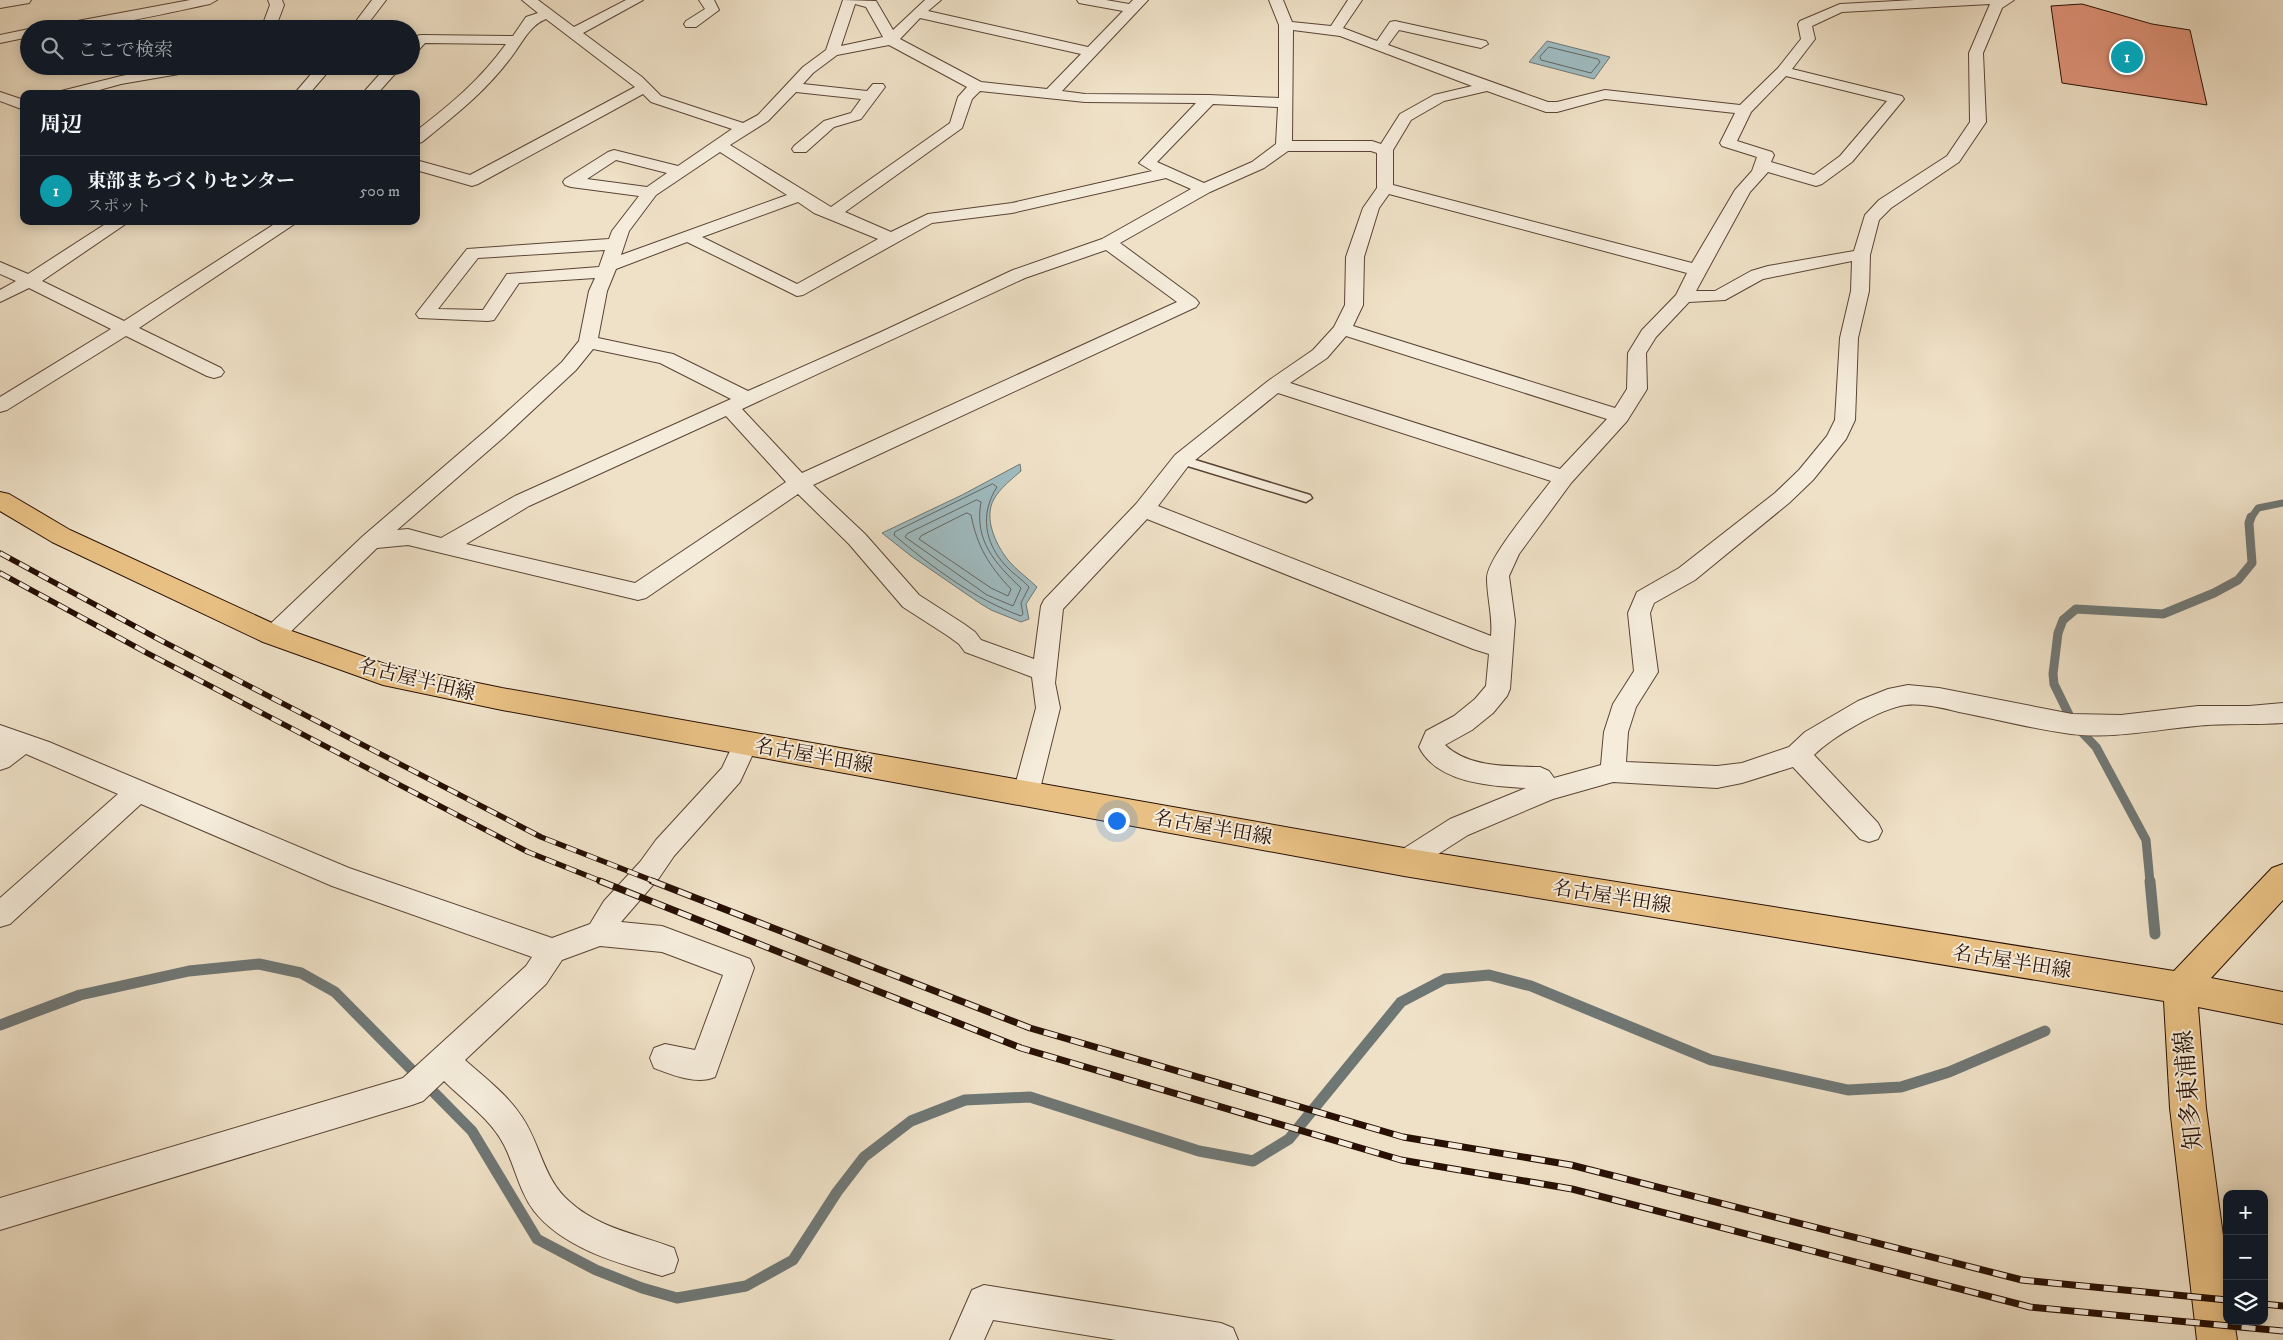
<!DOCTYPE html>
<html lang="ja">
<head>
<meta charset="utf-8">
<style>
	:root { --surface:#171b24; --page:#20242c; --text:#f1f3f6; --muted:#9ea1a6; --line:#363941; --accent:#c59692 }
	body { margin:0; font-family:"IM FELL DW Pica","Noto Serif JP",serif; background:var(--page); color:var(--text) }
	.controls { position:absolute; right:15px; bottom:15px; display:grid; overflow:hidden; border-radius:10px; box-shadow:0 2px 12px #0003 }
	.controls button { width:45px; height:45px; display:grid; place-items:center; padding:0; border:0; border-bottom:1px solid var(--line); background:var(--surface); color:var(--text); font:25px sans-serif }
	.you { position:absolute; left:1116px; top:820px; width:18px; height:18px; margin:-12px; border:4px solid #fff; border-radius:50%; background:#1a73e8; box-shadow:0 0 0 8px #1a73e833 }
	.badge { display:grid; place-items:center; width:32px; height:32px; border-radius:50%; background:var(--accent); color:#fff; font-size:16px; font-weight:700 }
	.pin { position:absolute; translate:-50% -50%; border:2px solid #fff; box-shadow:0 1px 5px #0006 }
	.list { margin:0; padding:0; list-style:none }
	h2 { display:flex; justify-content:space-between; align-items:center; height:65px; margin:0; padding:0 20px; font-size:21px }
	h2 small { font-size:16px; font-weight:400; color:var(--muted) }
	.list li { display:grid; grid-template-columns:32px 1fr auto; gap:15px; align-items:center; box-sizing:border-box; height:70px; padding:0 20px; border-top:1px solid var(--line) }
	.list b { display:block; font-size:19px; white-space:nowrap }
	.list p { margin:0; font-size:16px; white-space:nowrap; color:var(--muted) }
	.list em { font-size:16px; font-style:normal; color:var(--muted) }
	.icon { flex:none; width:28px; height:28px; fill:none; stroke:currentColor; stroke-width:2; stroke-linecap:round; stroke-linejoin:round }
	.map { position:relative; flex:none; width:2283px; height:1340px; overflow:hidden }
	.search { position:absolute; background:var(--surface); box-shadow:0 2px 12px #0003; left:20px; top:20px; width:400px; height:55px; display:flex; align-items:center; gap:12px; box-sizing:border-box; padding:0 18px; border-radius:28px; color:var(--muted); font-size:19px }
	.panel { position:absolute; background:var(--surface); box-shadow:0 2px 12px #0003; left:20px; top:90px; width:400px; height:135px; border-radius:10px }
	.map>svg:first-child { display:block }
</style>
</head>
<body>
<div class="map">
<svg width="2283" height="1340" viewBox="0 0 2283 1340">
	<rect width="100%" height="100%" fill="#efe1c7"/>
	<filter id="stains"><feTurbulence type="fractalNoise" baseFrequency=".004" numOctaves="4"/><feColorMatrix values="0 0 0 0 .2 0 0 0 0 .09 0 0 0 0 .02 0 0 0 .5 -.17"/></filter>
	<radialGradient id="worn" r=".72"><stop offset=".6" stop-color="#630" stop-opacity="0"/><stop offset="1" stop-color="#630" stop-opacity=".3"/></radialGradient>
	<path fill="#9fbbc0" stroke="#6f7775" d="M1547,41L1610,57L1594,79L1529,62Z
		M1020,464L1021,471C1012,479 1000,488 994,499C983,518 996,545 1008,560C1016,570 1028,578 1037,587L1026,604L1029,619L1021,622L991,610L981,604L911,556L882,533L962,495Z"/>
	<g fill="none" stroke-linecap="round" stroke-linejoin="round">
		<path stroke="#646662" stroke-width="1" d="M1549,47L1598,59L1600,62L1591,73L1541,60L1540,57Z
			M993,484L997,487C980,513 984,543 1006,566C1013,574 1022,579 1029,587L1021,603L1023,614L1021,616C974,599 932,567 894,535L895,532Z
			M977,500L981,502C974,541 995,563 1021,588L1013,606L987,595L905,537L907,534Z
			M967,513L971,515C977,546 989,566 1011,589L1008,596L991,588L919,539L921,536Z"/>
		<path stroke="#6f7775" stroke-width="7" d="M2251,518L2258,508L2283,503"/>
		<path stroke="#6f7775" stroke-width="9" d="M2150,882L2146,840L2096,747L2073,723L2054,684L2053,674L2058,633L2063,620L2076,609L2163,614L2214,593L2238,580L2252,563L2249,523L2251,517"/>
		<path stroke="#6f7775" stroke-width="11" d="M2150,881L2155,934
			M0,1025L80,995L189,971L259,964L301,973L335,992L472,1131L537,1239L596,1270L642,1288L677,1298L746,1286L793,1260L837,1192L864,1157L911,1121L965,1100L1030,1097L1199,1151L1253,1161L1289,1139L1401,1002L1445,979L1489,975L1531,986L1711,1060L1848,1090L1901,1087L1949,1072L2045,1031"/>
	</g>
	<path fill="#e0947a" stroke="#281004" d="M2082,4L2152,24L2190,30L2207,105L2062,83L2051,6Z"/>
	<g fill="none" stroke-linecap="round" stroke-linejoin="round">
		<g stroke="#5a4435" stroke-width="3">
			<path id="lane" d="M1182,456L1310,495L1312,498L1306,502L1178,463L1177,460L1178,457Z"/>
		</g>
		<g stroke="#5a4435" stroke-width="2">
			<path id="street" d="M0,0H31L29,3L0,8Z
				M190,0H217L210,4C157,15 104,29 49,29L56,25Z
				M268,0H282L284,5L275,29H261L270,5Z
				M372,0H386L364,29H350Z
				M522,0H538L574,27L626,0H643L583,33L642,77L661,96L743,123L758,115L803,67L826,50L843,0L876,1L893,30L925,0H941L928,11L1088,47L1123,11L1079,3L1077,0H1106L1129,4L1133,0H1148L1062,91L1085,94L1209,95L1279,98V25L1269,0H1283L1292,22L1331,26L1348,0H1362L1343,28L1377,41L1390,22L1395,21L1486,41L1488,44L1481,48L1399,30L1388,45L1548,102H1557L1605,90L1740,105L1778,68L1801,39L1798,24L1800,21L1840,4L1915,0H2014L2002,8L1983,53L1986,122L1959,162L1891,208L1879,220L1870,255L1869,291L1858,338L1855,420L1846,439L1813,480L1789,503L1695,580L1654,603L1650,613L1658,672L1636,707L1628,732L1626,762L1717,766L1742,763L1789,747L1805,732L1858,701L1888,689L1908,685L1939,688L2072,714L2121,715L2198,706H2249L2283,703V723C2254,725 2225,723 2196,726C2154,730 2112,739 2071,734C2033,729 1996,719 1959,712C1943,708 1923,703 1906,705C1881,708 1832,737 1814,755L1878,823L1882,831L1878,839L1869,842L1860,839L1793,767L1742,783L1717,788L1613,782L1553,799L1468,835L1413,870L1404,874L1395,870L1391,862L1395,854L1450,819L1526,788C1490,786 1437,783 1419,747L1426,731L1454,716L1475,699L1486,686L1489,654L1473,649L1147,519L1063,609L1055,683L1060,708L1039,793L1035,801L1026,804L1017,801L1013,793L1036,708L1032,677L965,652L959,644L948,636L903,607L849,544L798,494L646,598L638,600L408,545L377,548L281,641L273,644L265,641L261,635L265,629L363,536L490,427L562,362L579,341L589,291L595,278L519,283L494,320L488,321L419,318L416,314L419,310L467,249L609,239L612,231L639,196L571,187L565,185L563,182L565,179L608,152L614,150L678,166L732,129L651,102L643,94L478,184L472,186L416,170V160L470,175L635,87L546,19C531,25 524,39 515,52C489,89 457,114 422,142L416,144V131C451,104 480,80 506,44L425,43L416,53L411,54V41L416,36L421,35L513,36L526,17L538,13ZM855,4L866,7L883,37L841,46ZM1990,4L1969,53L1970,122L1947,156L1879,200L1865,215L1854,251L1768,266L1751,271L1715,291H1696L1750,192L1768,172L1816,186L1822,184L1852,162L1904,99L1902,96L1792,69L1815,39L1812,26L1842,12ZM920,18L1081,54L1047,89L981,82L900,39ZM1293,30L1340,36L1472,86L1434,95L1400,114L1381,144L1372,141H1292ZM889,45L967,87L958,97L950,123L831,207L730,145L768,121L796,92L861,99L851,113L824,121L794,146L792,149L794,152H806L834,127L861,119L885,87L883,84H873L867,91L803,84L813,73L837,55ZM1786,76L1887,101L1840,156L1814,175L1771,162L1774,155L1772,152L1737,141L1751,112ZM980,91L1085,102L1196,103L1139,163L1152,171L1012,203L928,214L891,232L845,212L962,128L972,99ZM1487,91L1546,112H1557L1605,99L1735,113L1720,143L1722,146L1757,157L1752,171L1735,190L1692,263L1393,185V150L1411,120L1444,101ZM1213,104L1278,107L1276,144L1252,162L1204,183L1157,162ZM1288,151H1371L1377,153V188L1363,208L1346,257L1345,305L1334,327L1313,350L1268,381L1175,455L1136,504L1044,600L1041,606L1034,659L981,640L975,632L964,624L919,595L865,534L813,485L1196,307L1199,303L1196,299L1120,243L1210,192L1264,168ZM720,152L787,195L621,255L629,231L656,195ZM616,160L667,173L647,187L587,179ZM1166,178L1191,189L1102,239L1013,270L881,332L748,391L673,354L598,338L607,291L616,269L687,242L797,296L803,295L932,223L1012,213ZM1389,194L1687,273L1676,295L1642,330L1628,353L1627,389L1615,408L1353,326L1363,305L1364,257L1379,208ZM798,202L814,213L878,239L797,284L702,237ZM605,250L599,267L507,274L483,310L438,309L478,258ZM1106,250L1177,302L802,473L742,409L1025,278ZM1852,261L1851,291L1840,338L1835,420L1827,436L1799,470L1775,493L1679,568L1637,592L1628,613L1634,671L1613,704L1604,732L1601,765L1554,778L1549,771L1540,767C1508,766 1469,768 1445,745L1472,730L1493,713L1507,696L1510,689L1515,621L1509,576L1519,554L1571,483L1627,421L1647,389L1646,353L1656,337L1689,302L1725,300L1763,279ZM1346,336L1607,419L1560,469L1290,383L1327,358ZM593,349L660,363L731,399L515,496L441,538L408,529L397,530L504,437L576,370ZM1278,393L1551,481C1537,500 1487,558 1487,578C1487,598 1493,616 1491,636L1158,506L1189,465ZM726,416L786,482L635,583L466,544L529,506Z
				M699,0H714L719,10L696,27H686L684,24L686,21L705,9Z
				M29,29V37L0,43V35Z
				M175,66H209L202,70L121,84L85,94H59L61,91L121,76Z
				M318,66H333L309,94H294Z
				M387,66H402L377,94H362Z
				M0,92L24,100V110L0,101Z
				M110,221H130L42,281L124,321L279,221H299L139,328L221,368L224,372L221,376L214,378L207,376L126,336L7,410L0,412V397L111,329L29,288L0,302V290L16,281L0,274V262L28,274Z
				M0,725L49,742L349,868L552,938L590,924L604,901L640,862L656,840L722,768L737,736L746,733L755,736L758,743L740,782L674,856L659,878L621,922L662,926L750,959L754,968L715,1077C697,1085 672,1075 654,1068L650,1058L654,1048L665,1044L695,1050L723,975L662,952L600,946L562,960L546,984L465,1060C485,1078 507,1094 522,1117C541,1145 543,1179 570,1202C600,1229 638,1234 674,1248L678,1260L674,1272L662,1276C618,1263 564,1249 534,1211C519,1191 515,1166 504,1145C491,1119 464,1101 444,1081L423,1101L412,1105L0,1230V1198L403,1078L526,966L532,957L332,886L141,804L10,924L0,927V898L118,794L26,754L9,767L0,770Z
				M984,1285L1221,1323L1233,1328L1238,1340H1116L993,1320L984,1340H950L972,1290Z"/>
		</g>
		<g stroke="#281004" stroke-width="2">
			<path id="primary" d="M0,492L9,494L70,530L283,628L385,664L502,688L1404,848L2174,971L2272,868L2283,864V900L2211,978L2283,992V1024L2198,1007L2206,1108L2227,1266V1321H2234L2237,1340H2197L2170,1108L2164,1001L1404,876L502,710L383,685L263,642L52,542L0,511Z"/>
		</g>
		<use href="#lane" fill="#f5ecdb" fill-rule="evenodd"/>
		<use href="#street" fill="#f5ecdb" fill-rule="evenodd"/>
		<use href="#primary" fill="#e8c084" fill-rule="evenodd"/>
		<g stroke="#281004" stroke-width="5.5">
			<path id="rail-far1" d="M0,553L162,641L541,837L656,882
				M0,573L147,653L528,852L603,882"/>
		</g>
		<g stroke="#281004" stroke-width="7">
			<path id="rail" d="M600,881L1021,1048L1401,1160L1572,1189L2030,1307L2283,1331
				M652,881L1030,1028L1403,1137L1571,1165L2022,1280L2227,1300
				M2264,1304L2283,1306"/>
		</g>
		<use href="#rail-far1" stroke="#f5ecdb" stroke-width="4" stroke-dasharray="11" stroke-linecap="butt"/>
		<use href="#rail" stroke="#f5ecdb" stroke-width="5" stroke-dasharray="14" stroke-linecap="butt"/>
	</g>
	<g text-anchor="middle" stroke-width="4" stroke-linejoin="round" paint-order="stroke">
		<g font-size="20" fill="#281004" stroke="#f5ecdb">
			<text transform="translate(417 679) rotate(14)" y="7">名古屋半田線</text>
			<text transform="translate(814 755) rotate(10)" y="7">名古屋半田線</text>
			<text transform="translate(1213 827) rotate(10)" y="7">名古屋半田線</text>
			<text transform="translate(1612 896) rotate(9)" y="7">名古屋半田線</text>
			<text transform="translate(2012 961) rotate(9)" y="7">名古屋半田線</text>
		</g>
		<g font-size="24" fill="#281004" stroke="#f5ecdb">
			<text transform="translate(2188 1090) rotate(-95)" y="8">知多東浦線</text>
		</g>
	</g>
	<rect width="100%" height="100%" filter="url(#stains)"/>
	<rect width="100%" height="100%" fill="url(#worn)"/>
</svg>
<div class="controls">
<button>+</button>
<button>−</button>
<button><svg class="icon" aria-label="layers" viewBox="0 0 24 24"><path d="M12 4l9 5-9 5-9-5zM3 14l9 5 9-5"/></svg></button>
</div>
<div class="you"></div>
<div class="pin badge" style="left:2127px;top:57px;background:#0f9aa8">1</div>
<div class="search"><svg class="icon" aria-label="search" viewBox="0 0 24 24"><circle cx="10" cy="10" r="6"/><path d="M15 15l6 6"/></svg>ここで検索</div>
<section class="panel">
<h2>周辺<small></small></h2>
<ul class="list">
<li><span class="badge" style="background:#0f9aa8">1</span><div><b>東部まちづくりセンター</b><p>スポット</p></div><em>500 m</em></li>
</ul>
</section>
</div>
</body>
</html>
